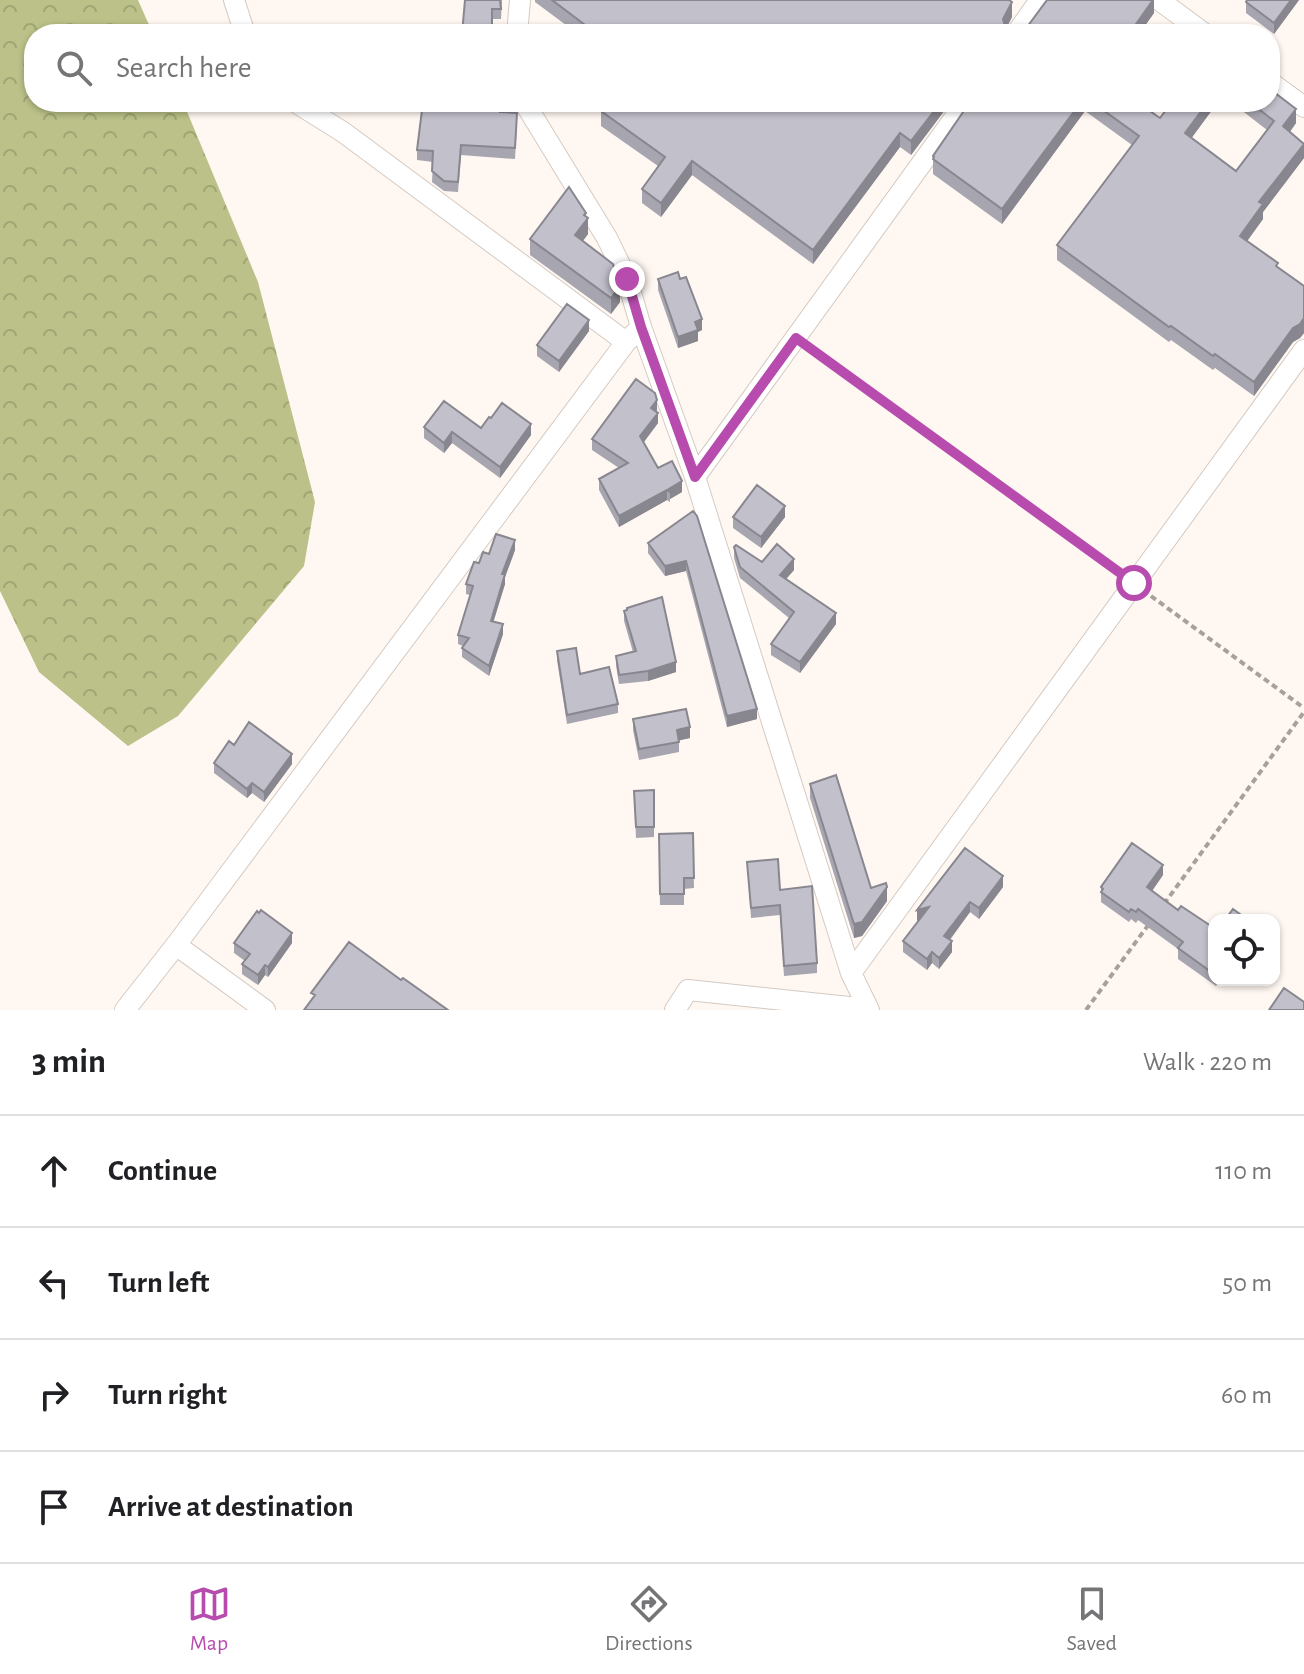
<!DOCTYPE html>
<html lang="en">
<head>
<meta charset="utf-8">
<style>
	:root { --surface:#fff; --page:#f6f6f6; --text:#202124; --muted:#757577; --line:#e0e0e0; --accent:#b74cae }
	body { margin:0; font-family:"Alegreya Sans",sans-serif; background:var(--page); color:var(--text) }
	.controls { position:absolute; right:24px; bottom:24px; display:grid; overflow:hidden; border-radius:16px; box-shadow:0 2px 6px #0004 }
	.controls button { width:72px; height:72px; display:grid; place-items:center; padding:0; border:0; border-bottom:2px solid var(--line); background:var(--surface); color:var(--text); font:40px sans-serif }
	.stop { position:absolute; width:24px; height:24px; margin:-18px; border:6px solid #b74cae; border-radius:50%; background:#fff }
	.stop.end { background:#b74cae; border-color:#fff; box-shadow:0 2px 8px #0008 }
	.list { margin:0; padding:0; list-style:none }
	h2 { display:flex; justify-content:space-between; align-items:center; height:104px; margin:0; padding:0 32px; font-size:34px }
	h2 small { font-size:26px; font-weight:400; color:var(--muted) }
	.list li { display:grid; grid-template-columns:52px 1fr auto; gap:24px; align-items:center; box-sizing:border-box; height:112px; padding:0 32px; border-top:2px solid var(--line) }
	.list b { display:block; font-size:30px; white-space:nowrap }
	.list em { font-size:26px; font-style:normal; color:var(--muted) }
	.icon { flex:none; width:44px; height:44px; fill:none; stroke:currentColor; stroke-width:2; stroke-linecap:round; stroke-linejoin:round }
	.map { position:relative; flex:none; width:1304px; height:1010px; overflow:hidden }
	.search { position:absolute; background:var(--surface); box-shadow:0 2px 6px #0004; left:24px; right:24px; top:24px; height:88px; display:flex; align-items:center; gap:20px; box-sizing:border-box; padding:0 28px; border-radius:32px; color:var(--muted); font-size:30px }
	.sheet { height:552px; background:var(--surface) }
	nav { display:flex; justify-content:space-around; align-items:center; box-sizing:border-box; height:112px; border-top:2px solid var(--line); background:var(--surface); font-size:22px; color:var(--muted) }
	nav a { display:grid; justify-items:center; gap:4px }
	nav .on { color:var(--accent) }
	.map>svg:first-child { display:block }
</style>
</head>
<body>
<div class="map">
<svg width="1304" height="1010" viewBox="0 0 1304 1010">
	<defs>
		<pattern id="forest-crowns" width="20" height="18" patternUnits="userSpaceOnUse" patternTransform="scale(2)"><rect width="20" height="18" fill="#bbc188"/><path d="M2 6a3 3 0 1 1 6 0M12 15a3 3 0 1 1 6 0" fill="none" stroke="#a0a574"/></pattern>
	</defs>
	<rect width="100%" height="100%" fill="#fff7f1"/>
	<path fill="url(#forest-crowns)" d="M0,0H138L153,34H34V102H183L258,282L315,502L304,566L178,716L128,746L39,672L0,591Z"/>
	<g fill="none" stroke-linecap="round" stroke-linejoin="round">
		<g stroke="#d4cac3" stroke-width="22">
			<path id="street" d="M234,0L245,34
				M1159,0L1205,34
				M517,34L520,0
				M1016,34L1040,0
				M1270,82L1304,107
				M295,102L343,132L626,342
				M524,102L607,238L627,279L641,327L695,477L851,973L869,1010
				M695,477L966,102
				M176,945L265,1010
				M851,973L1304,350
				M125,1010L176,945L626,342L641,327
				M675,1010L688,990L868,1009"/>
		</g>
		<path stroke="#a7a19c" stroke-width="4" stroke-dasharray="6 4" stroke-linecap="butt" d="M811,349L1118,572
			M1151,596L1304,708
			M1164,904L1304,712
			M1086,1010L1149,924"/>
		<use href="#street" stroke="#fff" stroke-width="20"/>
	</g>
	<path fill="#a7a5af" d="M464,0H502L501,19H492L465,8Z
		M535,0H1009L1012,17L1007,27L1014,33L1154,0V13L1139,34H578L535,2Z
		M1299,0L1274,34L1246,13V2Z
		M951,102L911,155L900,147L813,264L692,175L661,217L642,203V189L658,166L601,126V111Z
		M970,102H1137L1160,118L1172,102H1218L1191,138L1236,171L1267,130L1231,102H1270L1296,123L1290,132L1304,143V158L1263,212V219L1247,241L1278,268L1304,286V333L1300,338L1293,342L1254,396L1215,368L1213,370L1171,340L1169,342L1057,260V245L1132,145L1085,111L1002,224L933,174V156Z
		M500,112L517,123L515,159L461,155L458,192L444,191L432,182L433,162L417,160V150Z
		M586,217L588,234L583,241L620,302L611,314L530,255V239Z
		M658,279L702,330L698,332V341L678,348L658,290Z
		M589,331L559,372L537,356V345Z
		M657,410L658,423L644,442L658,468L682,492L670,499V502L667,500L619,527L599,490V479L619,468L592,450V439Z
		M424,427L481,428L531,435L500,478L452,443L444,453L424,438Z
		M693,511L757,719L727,727L686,571L665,576L648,553V543Z
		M733,517H785L761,548L733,528Z
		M734,547L762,562L794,570L786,579L836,624L800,673L771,655V644L789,618L740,578L734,558Z
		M515,550L505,577V584L493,621L503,634L489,676L462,657V648L463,646L458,644V635L470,595L466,594V584L479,563L489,554Z
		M624,611L676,672L648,681L619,684L616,665V656L633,652L624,621Z
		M557,651L580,674L618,704V713L567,724L557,660Z
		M633,719L690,738L679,740V752L639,760L633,730Z
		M234,745L292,764L264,802L252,793L247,798L214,773V763Z
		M810,784L871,888L887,901L862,936L854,938L810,798Z
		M654,790V837L636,838L634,791Z
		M693,833L694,888L684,889V905H660L659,834Z
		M747,862L780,890L817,963V973L784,976L780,915L751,918Z
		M1163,875L1152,891L1178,910L1214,928V980H1220L1216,986L1178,959V949L1138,920L1136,923L1131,919L1129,922L1101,902V887Z
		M1003,887L979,919L970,912L950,940L952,952L939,969L932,963L927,970L903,952V941L919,920L917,921Z
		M234,943H292L268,977L265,975L258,985L242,974V964L245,961L234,953Z"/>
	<path fill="#88868e" d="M1153,0H1154V13L1139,34H1129Z
		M1291,0H1299L1274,34V23Z
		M1012,2V17L1003,34V19Z
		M941,102H951L911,155V141Z
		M1081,102H1085V111L1002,224V209Z
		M1208,102H1218L1185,147V133Z
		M1296,109V123L1283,141V126Z
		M900,133V147L813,264V250Z
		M1304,144V158L1263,212V219L1240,251V236L1259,202Z
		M692,161V175L661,217V203Z
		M586,213V220L588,218V234L575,251V235Z
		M620,286V302L611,314V298Z
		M1304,318V333L1300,338L1293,342L1254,396V382L1293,328Z
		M702,319V330L698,332V341L678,348V337L695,322Z
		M589,320V331L559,372V361Z
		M657,400V410L651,418V408Z
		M658,413V423L640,447V436Z
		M531,424V435L500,478V467Z
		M452,432V443L444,453V443Z
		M682,481V492L670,499V492L669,489Z
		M667,490V500L619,527V516Z
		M785,506V517L761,548V537Z
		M515,540V550L505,577V584L491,630V621L502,574Z
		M794,559V570L780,586V575Z
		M686,561V571L665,576V566Z
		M836,613V624L800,673V662Z
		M503,624V634L489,676V666Z
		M676,662V672L648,681V671Z
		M757,709V719L727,727V716Z
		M690,727V738L677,741V730Z
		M292,754V764L264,802V792Z
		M252,783V793L247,798V789Z
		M1163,865V875L1147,898V887Z
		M1003,876V887L979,919V908Z
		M887,887V901L862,936L854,938V924Z
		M970,902V912L944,947V936Z
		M929,907V918L917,921V910Z
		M292,933V943L268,977V967Z
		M952,941V952L939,969V958Z
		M932,952V963L927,970V959Z
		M265,965V975L258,985V975Z"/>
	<path fill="#c2c0cb" stroke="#88868e" stroke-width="2" d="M465,0H500L501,9H492V34H462Z
		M552,0H1009L1012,2L1003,19L1005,26L1014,33L1021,32L1027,27L1047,0H1153L1129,34H597Z
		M1247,0H1291L1274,23L1246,2Z
		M1270,89L1296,109L1283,126L1304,144L1259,202L1263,204L1240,236L1278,263L1276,266L1304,286V318L1300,324L1293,328L1254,382L1215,354L1213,356L1171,326L1169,327L1057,245L1139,136L1092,102H1137L1160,118L1172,102H1208L1185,133L1236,171L1274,121L1250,102H1270Z
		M423,102H500V112L517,113L515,148L461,145L458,182L444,181L432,171L433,151L417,150Z
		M608,102H941L911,141L900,133L813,250L692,161L661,203L642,189L665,157L601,111Z
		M970,102H1081L1002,209L933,159L934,157L933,156Z
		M569,187L586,213L584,215L588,218L575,235L613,264L620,286L611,298L530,239Z
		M678,272L680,279L686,277L702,319L695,322L698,330L678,337L658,279Z
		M567,304L589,320L559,361L537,345Z
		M636,379L655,393L657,400L651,408L658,413L640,436L658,468L672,461L682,481L669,489L670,492L667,490L619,516L599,479L628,463L592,439Z
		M444,401L481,428L489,417L491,418L502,403L531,424L500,467L452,432L444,443L424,427Z
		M757,485L785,506L761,537L733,517Z
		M693,511L697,516L757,709L727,716L686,561L665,566L648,543Z
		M496,534L515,540L502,574H505L491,621L503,624L489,666L462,648L469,638L458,635L473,586L466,584L474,562L479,563L483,552L489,554Z
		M777,544L794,559L780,575L836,613L800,662L771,644L794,612L740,567L734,547L736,545L762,562Z
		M662,597L676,662L648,671L619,675L616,656L636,651L624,611L627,610V608Z
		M576,648L580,674L609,667L618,704L567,715L557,651Z
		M686,709L690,727L677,730L679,742L639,749L633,719Z
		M249,722L292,754L264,792L252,783L247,789L214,763L229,741L234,745Z
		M836,775L871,888L886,883L887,887L862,922L854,924L810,784Z
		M654,790V827H636L634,791Z
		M693,833L694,878H684V894H660L659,834Z
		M1132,843L1163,865L1147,887L1178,910L1181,906L1214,928V974L1178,948L1183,942L1138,909L1136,912L1131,909L1129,912L1101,892L1103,889L1101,887Z
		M965,848L1003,876L979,908L970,902L944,936L952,941L939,958L932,952L927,959L903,941L929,907L917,910Z
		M778,859L780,890L812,886L817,963L784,966L780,905L751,908L747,862Z
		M1233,909L1248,920H1225Z
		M261,910L292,933L268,967L265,965L258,975L242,964L250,954L234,943L257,911L259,913Z
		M349,942L401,980L403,978L448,1010H304L315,995L311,993Z
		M1284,988L1304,1002V1010H1269Z"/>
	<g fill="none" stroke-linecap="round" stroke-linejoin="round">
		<path stroke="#b74cae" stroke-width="10" d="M627,279L641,327L695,477L796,338L1134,583"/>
	</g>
</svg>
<div class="controls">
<button><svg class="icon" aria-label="locate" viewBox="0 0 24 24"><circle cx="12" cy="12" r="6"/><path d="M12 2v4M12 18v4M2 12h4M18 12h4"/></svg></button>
</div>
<div class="stop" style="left:1134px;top:583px"></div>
<div class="stop end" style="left:627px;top:279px"></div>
<div class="search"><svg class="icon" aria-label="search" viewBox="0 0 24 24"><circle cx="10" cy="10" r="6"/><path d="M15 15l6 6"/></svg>Search here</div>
</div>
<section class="sheet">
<h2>3 min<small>Walk · 220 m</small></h2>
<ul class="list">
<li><svg class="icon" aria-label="ahead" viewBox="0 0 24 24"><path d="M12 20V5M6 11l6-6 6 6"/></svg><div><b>Continue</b></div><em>110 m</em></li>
<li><svg class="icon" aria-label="left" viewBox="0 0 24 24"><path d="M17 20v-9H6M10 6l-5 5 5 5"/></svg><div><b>Turn left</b></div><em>50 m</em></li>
<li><svg class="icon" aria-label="right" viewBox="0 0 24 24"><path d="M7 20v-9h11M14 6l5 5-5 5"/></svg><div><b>Turn right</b></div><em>60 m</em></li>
<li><svg class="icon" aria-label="arrive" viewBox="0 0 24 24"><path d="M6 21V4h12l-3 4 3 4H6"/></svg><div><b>Arrive at destination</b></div></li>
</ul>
</section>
<nav>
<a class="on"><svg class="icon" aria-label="map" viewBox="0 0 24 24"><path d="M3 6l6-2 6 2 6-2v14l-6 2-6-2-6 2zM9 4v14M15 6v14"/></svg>Map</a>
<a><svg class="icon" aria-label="directions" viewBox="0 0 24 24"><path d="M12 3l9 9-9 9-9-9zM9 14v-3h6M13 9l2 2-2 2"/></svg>Directions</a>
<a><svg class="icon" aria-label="saved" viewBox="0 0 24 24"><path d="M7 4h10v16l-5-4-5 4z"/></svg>Saved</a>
</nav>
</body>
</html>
